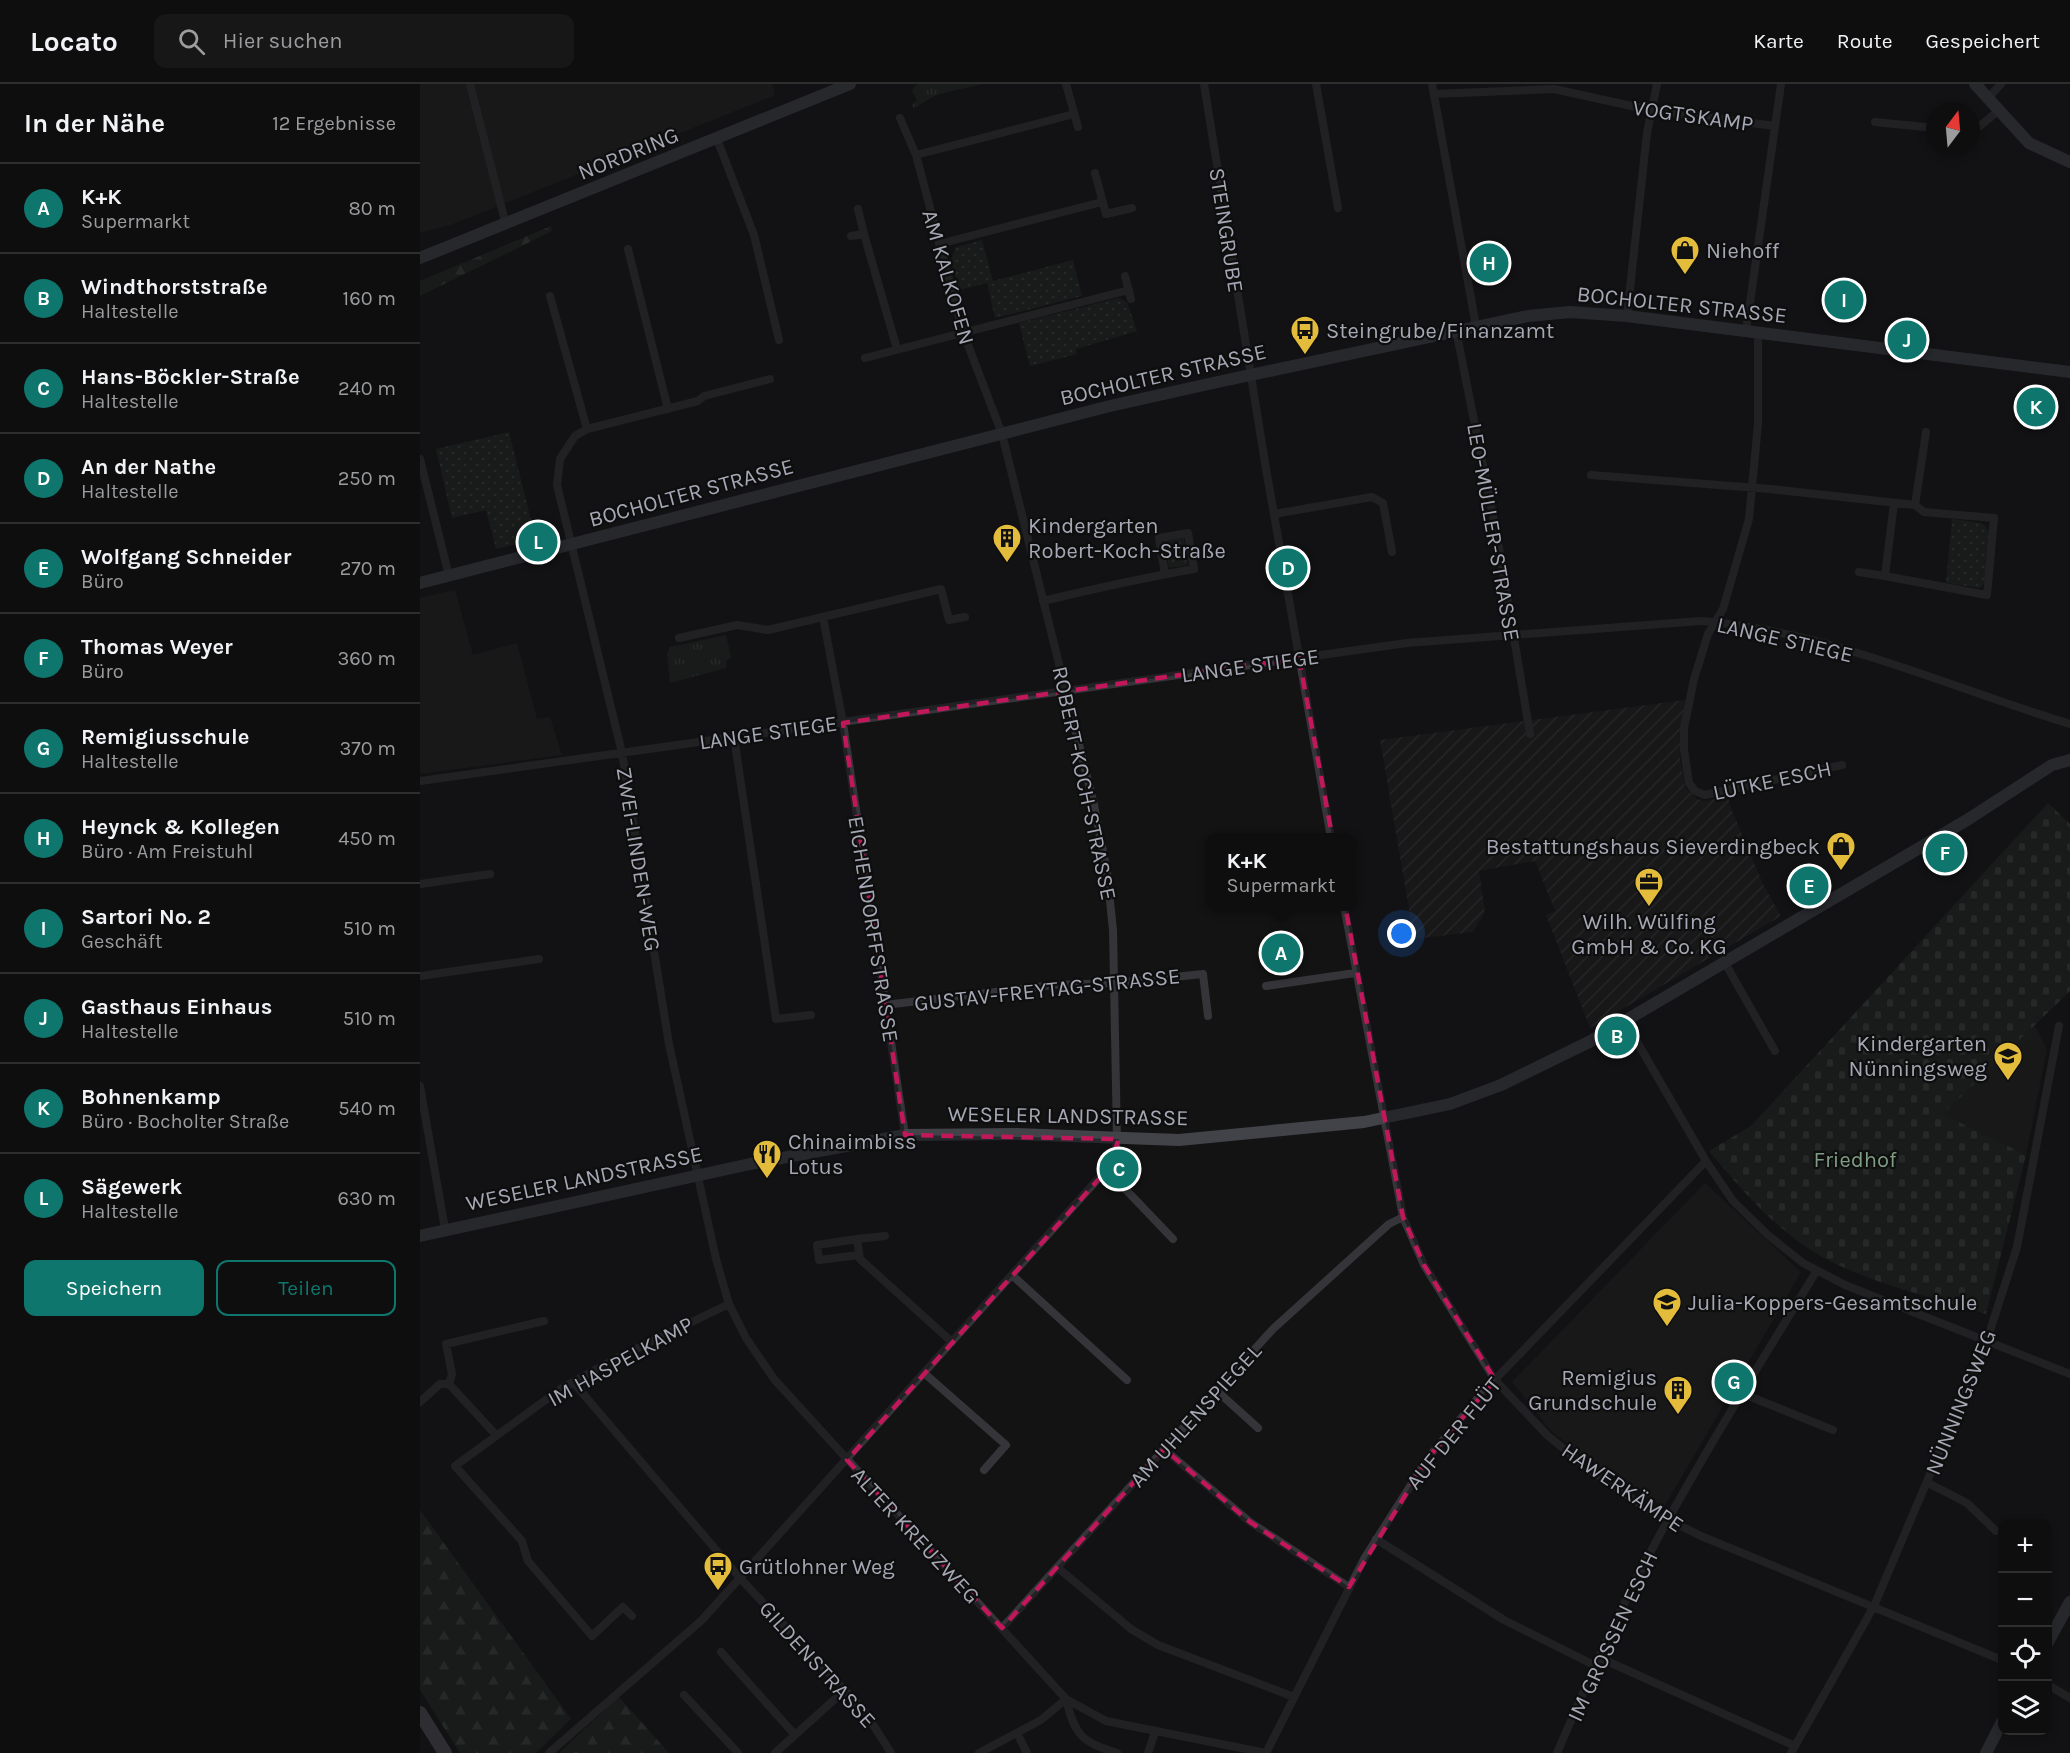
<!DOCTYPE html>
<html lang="de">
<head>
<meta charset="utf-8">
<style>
	:root { --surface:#0e0e0f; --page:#171718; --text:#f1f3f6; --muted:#9b9c9e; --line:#2e2e2f; --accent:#0f766e }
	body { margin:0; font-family:Karla,sans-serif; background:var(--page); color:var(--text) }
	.controls { position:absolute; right:18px; bottom:18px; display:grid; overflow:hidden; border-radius:12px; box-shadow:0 3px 9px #0003 }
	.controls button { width:54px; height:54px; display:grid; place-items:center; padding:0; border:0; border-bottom:2px solid var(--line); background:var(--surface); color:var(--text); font:30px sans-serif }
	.compass { position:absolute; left:1506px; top:18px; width:54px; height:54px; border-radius:50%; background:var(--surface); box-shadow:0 3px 9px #0003; rotate:16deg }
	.you { position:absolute; left:982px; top:850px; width:21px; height:21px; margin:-15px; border:4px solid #fff; border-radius:50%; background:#1a73e8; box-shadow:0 0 0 9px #1a73e833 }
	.badge { display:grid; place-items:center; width:39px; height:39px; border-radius:50%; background:var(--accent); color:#fff; font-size:20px; font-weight:700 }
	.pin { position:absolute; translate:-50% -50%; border:3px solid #fff; box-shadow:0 2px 6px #0006 }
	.popup { position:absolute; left:786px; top:749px; width:150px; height:78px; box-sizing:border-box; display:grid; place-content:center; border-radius:12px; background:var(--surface); filter:drop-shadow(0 2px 4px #0005); font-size:20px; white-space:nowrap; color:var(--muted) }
	.popup b { font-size:22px; color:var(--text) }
	.popup::after { content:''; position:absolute; left:50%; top:100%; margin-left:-12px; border:12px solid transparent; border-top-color:var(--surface) }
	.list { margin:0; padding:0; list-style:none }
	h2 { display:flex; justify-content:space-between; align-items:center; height:78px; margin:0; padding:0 24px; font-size:26px }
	h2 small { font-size:20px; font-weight:400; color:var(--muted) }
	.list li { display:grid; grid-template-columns:39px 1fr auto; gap:18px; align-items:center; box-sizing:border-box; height:90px; padding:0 24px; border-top:2px solid var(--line) }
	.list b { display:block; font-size:22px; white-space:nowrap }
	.list p { margin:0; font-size:20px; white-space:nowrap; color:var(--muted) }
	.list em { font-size:20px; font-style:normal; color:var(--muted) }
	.actions { display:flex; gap:12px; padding:18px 24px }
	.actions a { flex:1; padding:14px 0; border:2px solid var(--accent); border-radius:12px; text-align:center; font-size:21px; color:var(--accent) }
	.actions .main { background:var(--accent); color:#fff }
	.icon { flex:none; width:33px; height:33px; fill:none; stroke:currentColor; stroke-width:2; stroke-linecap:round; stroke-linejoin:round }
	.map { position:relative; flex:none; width:1650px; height:1669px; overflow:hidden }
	header { display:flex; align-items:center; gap:36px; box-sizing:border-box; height:84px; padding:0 30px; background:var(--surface); border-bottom:2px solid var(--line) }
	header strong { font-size:28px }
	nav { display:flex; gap:33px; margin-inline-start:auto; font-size:21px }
	.search { width:420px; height:54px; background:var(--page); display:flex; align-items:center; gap:15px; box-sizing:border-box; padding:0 21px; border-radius:12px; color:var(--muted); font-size:22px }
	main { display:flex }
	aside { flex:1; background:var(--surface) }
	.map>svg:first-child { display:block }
</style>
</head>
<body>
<header>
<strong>Locato</strong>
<div class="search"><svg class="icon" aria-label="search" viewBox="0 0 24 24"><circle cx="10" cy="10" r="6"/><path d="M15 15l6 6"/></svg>Hier suchen</div>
<nav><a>Karte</a><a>Route</a><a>Gespeichert</a></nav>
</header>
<main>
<aside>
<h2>In der Nähe<small>12 Ergebnisse</small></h2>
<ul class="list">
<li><span class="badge">A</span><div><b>K+K</b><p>Supermarkt</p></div><em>80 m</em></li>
<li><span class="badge">B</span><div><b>Windthorststraße</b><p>Haltestelle</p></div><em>160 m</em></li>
<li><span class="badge">C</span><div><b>Hans-Böckler-Straße</b><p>Haltestelle</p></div><em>240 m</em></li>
<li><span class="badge">D</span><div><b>An der Nathe</b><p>Haltestelle</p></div><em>250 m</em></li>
<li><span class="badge">E</span><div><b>Wolfgang Schneider</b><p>Büro</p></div><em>270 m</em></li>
<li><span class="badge">F</span><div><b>Thomas Weyer</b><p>Büro</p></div><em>360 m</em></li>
<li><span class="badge">G</span><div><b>Remigiusschule</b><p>Haltestelle</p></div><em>370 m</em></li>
<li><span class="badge">H</span><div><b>Heynck &amp; Kollegen</b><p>Büro · Am Freistuhl</p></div><em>450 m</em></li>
<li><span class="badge">I</span><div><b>Sartori No. 2</b><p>Geschäft</p></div><em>510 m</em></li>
<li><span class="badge">J</span><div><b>Gasthaus Einhaus</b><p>Haltestelle</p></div><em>510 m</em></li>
<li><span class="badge">K</span><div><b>Bohnenkamp</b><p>Büro · Bocholter Straße</p></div><em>540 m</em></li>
<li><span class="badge">L</span><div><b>Sägewerk</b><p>Haltestelle</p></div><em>630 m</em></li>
</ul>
<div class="actions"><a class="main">Speichern</a><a>Teilen</a></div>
</aside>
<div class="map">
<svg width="1650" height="1669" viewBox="0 0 1650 1669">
	<defs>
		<pattern id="industrial-furrows" width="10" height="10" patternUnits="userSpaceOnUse" patternTransform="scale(1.5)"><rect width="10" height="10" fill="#1f1f21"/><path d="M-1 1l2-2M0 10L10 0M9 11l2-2" fill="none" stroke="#3d3d3f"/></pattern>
		<pattern id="grass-dots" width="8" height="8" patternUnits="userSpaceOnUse" patternTransform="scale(1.5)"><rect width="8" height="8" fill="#1f2721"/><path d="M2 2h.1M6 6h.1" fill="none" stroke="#3d443f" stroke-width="1.8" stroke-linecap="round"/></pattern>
		<pattern id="forest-firs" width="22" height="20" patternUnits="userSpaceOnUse" patternTransform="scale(1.5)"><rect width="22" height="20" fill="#1f2721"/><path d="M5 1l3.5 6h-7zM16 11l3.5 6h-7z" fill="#3d443f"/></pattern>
		<pattern id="cemetery-stones" width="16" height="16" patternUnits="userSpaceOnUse" patternTransform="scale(1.5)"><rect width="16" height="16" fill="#1f2721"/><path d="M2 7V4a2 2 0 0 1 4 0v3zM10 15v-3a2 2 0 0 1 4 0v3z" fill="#3d443f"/></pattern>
		<pattern id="park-tufts" width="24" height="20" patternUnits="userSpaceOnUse" patternTransform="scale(1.5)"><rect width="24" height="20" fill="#1f2721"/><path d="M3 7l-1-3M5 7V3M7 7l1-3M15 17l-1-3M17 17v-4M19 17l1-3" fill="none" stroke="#3d443f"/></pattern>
	</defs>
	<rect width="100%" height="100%" fill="#131314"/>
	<path fill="#1f1f21" d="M0,0H352L355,11L33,140L0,149Z
		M35,506L53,571L97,559L117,635L130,633L142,671L0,690V514Z
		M1614,940L1627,965L1606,1071L1522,1030Z
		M1285,1099L1381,1188L1244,1423L1181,1385L1132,1348L1092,1298Z"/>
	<path fill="url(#industrial-furrows)" d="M1265,616L1260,674L1265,703L1277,715L1285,717L1313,711L1309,715L1310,722L1343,800L1361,832L1170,944L1126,831L1135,827L1115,777L1059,787L1065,828L1053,848L994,855L960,656Z"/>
	<path fill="url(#grass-dots)" d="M562,156L573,197L653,176L662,212L575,234L567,199L539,206L531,176L536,163Z
		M699,214L707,218L717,247L656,265L657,270L610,282L599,239Z
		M89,348L116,456L76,465L66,426L32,434L16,365Z
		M1532,435L1562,439L1571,449L1565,499L1560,504L1526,499Z
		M764,454L768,481L749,484L744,457Z"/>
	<path fill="url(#forest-firs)" d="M131,142L132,147L0,212V197Z
		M0,1426L151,1635L116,1669H40L0,1606Z
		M199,1613L249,1669H139L143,1665Z"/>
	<path fill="url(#cemetery-stones)" d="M1628,719L1650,740V907L1523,1030L1606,1071L1566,1230C1504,1210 1428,1196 1375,1155C1342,1130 1316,1099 1289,1067L1331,1042Z"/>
	<path fill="url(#park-tufts)" d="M497,0H562L516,11L494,24L492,21L497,16L492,7Z
		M306,551L311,574L307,576L306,584L250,599L247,570L250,563Z"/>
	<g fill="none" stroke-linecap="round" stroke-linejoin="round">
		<path stroke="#343439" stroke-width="8" d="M50,0L86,141
			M646,0L658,43
			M784,0L846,385L911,754
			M896,0L918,124
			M1012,0L1056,242
			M1014,10L1134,5L1230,26L1355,42
			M1568,14L1581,0
			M1455,38L1515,44
			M1551,45L1560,42L1578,27
			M297,55L334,151L359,256
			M496,71L654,30
			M675,89L686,130L712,124
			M444,150L477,265
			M431,152L444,150L438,125
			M519,160L682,118
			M208,165L248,325
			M705,192L711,215
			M130,212L167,345
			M1207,232L1227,49L1237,0
			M1036,246L1077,452L1110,650
			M1326,247L1361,0
			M1338,248V340L1329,435L1303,525L1288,550L1274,595L1264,644V665L1269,699L1275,707L1285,711L1422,681
			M445,274L709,206
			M350,295L284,312L278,317L167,345L155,352L140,375L137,401L202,669L249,960L296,1175L309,1220L326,1254L354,1295L646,1615L686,1637L846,1669
			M0,375L29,492
			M1171,391L1350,405L1495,421L1504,428L1574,434L1567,511L1465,492L1474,419
			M1495,421L1506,348
			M854,430L952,413L963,419L972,468
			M1439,488L1465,492
			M623,517C673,505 723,494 774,485L768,449L739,454L745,490
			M403,533L423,639L485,1051
			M259,554L317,541L348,546L521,505L529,536L545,533
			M314,653L356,935L391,931
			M0,697L987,559L1281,537C1408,547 1529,603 1650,640
			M0,800L70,790
			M924,822L983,1133L1004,1181L1075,1296L1127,1351L1171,1387L1229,1426L1281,1452L1582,1576
			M1305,879L1355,967
			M0,892L119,875
			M846,902L935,889
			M465,921L633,901L695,899L783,890L788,932
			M1205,937L1286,1077L1313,1117L1348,1151L1383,1179L1425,1201L1650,1290
			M0,1002L25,1145
			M687,1086L753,1155
			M465,1152L437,1155L440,1175L532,1258
			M437,1155L397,1161L399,1176L439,1171
			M593,1192L707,1296
			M504,1289L586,1361L564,1386
			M153,1298L320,1494L445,1628L471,1669
			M797,1307L838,1344
			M1321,1309L1413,1346
			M0,1318L20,1300H29
			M76,1351L29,1300L32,1290L26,1260L124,1237
			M744,1365L830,1438L929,1503
			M1508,1399L1547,1419L1576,1447
			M956,1455L1084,1536L1176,1582
			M637,1483L711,1545L738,1561L874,1613
			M212,1532L203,1523L172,1552L108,1477L102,1457L35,1382L142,1304L197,1274L309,1220
			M582,1544L853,1245L969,1140L983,1133
			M301,1568L375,1651
			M1180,1574L1375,1662
			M1628,1601L1650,1614
			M264,1611L318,1669
			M646,1615C655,1652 662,1658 697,1669
			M597,1649L607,1669
			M129,1669L282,1536L694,1077L697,1055L693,846L687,788L674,721L582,350L543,248L496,71L480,34
			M355,1669L425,1606
			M559,1669L621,1636L646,1615
			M728,1669L735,1648
			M846,1669L944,1475L1008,1374L1062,1309L1286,1077
			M1137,1669C1168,1597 1200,1523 1238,1454C1287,1364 1342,1276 1396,1188
			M1371,1669L1454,1522L1567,1256L1597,1163L1639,942"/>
		<path stroke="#424349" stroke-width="12" d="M1555,0L1609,59L1650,78
			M0,174L430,0
			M0,499L690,322L793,299L1108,232L1150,228L1207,232L1650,288
			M0,1152L330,1080L485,1051L596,1050L759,1056L944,1038L1030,1020L1081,1001L1169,958L1547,736L1632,681L1650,676
			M1628,1558L1650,1518
			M1566,1669L1582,1638"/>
		<path stroke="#505158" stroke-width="14" d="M0,1629L25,1669"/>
	</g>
	<path d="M0 0H1650V1669H0ZM879,574L983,1133L1004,1181L1075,1296L1008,1374L929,1503L830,1438L744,1365L582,1544L427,1376L687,1086L699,1055L485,1051L423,639Z" fill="#131314" fill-opacity=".55" fill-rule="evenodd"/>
	<path fill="none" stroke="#c2185b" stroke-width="4.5" stroke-dasharray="12 8" stroke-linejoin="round" d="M879,574L983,1133L1004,1181L1075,1296L1008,1374L929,1503L830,1438L744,1365L582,1544L427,1376L687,1086L699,1055L485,1051L423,639Z"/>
	<defs>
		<g id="shop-pin" transform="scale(1.5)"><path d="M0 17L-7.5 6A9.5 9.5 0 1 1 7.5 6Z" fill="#e3bc3c" stroke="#0e0e0f"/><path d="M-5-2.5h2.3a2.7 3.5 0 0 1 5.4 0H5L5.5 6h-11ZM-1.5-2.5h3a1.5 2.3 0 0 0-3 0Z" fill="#111"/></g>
		<g id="bus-pin" transform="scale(1.5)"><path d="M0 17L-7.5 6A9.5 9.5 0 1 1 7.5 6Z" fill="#e3bc3c" stroke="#0e0e0f"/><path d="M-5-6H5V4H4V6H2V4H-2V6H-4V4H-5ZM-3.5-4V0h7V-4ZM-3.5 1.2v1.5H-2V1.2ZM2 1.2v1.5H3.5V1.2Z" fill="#111"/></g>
		<g id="building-pin" transform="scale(1.5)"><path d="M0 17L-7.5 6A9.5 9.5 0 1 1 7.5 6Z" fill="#e3bc3c" stroke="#0e0e0f"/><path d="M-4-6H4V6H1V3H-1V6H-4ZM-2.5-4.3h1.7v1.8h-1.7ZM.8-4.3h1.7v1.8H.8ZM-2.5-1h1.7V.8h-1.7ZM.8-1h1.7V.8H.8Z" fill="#111"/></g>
		<g id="office-pin" transform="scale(1.5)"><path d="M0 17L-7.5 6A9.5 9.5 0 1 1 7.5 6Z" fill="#e3bc3c" stroke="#0e0e0f"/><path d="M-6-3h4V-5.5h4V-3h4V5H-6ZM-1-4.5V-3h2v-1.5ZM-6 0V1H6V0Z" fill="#111"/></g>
		<g id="school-pin" transform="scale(1.5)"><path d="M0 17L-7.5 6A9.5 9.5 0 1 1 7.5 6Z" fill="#e3bc3c" stroke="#0e0e0f"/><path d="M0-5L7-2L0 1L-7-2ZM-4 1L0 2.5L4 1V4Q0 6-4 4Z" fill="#111"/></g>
		<g id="restaurant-pin" transform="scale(1.5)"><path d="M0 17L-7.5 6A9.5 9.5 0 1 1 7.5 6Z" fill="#e3bc3c" stroke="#0e0e0f"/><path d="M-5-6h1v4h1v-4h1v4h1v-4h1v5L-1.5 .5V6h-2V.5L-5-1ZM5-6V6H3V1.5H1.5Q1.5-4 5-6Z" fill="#111"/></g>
	</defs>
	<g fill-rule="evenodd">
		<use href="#shop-pin" x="1265" y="166"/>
		<use href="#bus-pin" x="885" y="246"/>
		<use href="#building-pin" x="587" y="454"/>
		<use href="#shop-pin" x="1421" y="762"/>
		<use href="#office-pin" x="1229" y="798"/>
		<use href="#school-pin" x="1588" y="972"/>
		<use href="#restaurant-pin" x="347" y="1070"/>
		<use href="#school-pin" x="1247" y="1218"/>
		<use href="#building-pin" x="1258" y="1306"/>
		<use href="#bus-pin" x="298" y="1482"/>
	</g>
	<g text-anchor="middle" stroke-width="4.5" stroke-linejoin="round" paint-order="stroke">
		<g font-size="22" fill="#a5a8b4" stroke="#0e0e0f">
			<text transform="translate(1273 31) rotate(8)" y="8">VOGTSKAMP</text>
			<text transform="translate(208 69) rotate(-22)" y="8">NORDRING</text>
			<text transform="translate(807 146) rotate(81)" y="8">STEINGRUBE</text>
			<text transform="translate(529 193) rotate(74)" y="8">AM KALKOFEN</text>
			<text transform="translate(1262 220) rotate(6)" y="8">BOCHOLTER STRASSE</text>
			<text transform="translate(743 290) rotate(-13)" y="8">BOCHOLTER STRASSE</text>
			<text transform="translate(271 408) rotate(-15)" y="8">BOCHOLTER STRASSE</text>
			<text transform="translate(1074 448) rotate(80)" y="8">LEO-MÜLLER-STRASSE</text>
			<text transform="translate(1365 555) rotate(13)" y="8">LANGE STIEGE</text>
			<text transform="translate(830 581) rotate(-8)" y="8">LANGE STIEGE</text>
			<text transform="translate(348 648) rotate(-8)" y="8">LANGE STIEGE</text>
			<text transform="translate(1352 696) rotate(-12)" y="8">LÜTKE ESCH</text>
			<text transform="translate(665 699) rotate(78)" y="8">ROBERT-KOCH-STRASSE</text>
			<text transform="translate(219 775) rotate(81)" y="8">ZWEI-LINDEN-WEG</text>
			<text transform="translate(454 845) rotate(81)" y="8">EICHENDORFFSTRASSE</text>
			<text transform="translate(627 905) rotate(-6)" y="8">GUSTAV-FREYTAG-STRASSE</text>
			<text transform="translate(648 1031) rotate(1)" y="8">WESELER LANDSTRASSE</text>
			<text transform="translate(164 1094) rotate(-12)" y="8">WESELER LANDSTRASSE</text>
			<text transform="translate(200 1277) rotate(-29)" y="8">IM HASPELKAMP</text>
			<text transform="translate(1540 1318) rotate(-68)" y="8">NÜNNINGSWEG</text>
			<text transform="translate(775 1331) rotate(-48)" y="8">AM UHLENSPIEGEL</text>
			<text transform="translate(1033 1349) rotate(-51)" y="8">AUF DER FLÜT</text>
			<text transform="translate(1203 1403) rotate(34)" y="8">HAWERKÄMPE</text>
			<text transform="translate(496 1451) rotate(47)" y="8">ALTER KREUZWEG</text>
			<text transform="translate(1192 1552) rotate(-65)" y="8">IM GROSSEN ESCH</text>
			<text transform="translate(398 1580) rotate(48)" y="8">GILDENSTRASSE</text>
		</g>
		<g font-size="22" fill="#a5a8b4" stroke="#0e0e0f" text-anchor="start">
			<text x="1286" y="174">Niehoff</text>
			<text x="906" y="254">Steingrube/Finanzamt</text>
			<text x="608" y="449">Kindergarten<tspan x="608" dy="25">Robert-Koch-Straße</tspan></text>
			<text x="1400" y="770" text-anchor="end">Bestattungshaus Sieverdingbeck</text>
			<text x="1229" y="845" text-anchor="middle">Wilh. Wülfing<tspan x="1229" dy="25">GmbH &amp; Co. KG</tspan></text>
			<text x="1567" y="967" text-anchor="end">Kindergarten<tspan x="1567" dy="25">Nünningsweg</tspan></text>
			<text x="368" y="1065">Chinaimbiss<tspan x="368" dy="25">Lotus</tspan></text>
			<text x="1268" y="1226">Julia-Koppers-Gesamtschule</text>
			<text x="1237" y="1301" text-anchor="end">Remigius<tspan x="1237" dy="25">Grundschule</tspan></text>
			<text x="319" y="1490">Grütlohner Weg</text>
		</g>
		<g font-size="22" fill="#7e9d83" stroke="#0e0e0f">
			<text x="1435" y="1083">Friedhof</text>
		</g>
	</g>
</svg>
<div class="controls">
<button>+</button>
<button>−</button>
<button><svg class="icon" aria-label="locate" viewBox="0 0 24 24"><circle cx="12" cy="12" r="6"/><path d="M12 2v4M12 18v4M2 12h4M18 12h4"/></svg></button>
<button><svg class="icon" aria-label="layers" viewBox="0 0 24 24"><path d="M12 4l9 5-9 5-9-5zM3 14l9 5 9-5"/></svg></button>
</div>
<svg class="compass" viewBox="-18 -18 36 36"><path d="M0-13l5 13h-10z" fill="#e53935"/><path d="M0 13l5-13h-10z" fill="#9b9c9e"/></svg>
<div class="you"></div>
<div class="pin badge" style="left:861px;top:869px">A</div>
<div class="popup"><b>K+K</b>Supermarkt</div>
<div class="pin badge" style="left:1197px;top:952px">B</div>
<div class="pin badge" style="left:699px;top:1085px">C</div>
<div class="pin badge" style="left:868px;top:484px">D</div>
<div class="pin badge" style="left:1389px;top:802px">E</div>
<div class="pin badge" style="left:1525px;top:769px">F</div>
<div class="pin badge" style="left:1314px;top:1298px">G</div>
<div class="pin badge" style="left:1069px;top:179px">H</div>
<div class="pin badge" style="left:1424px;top:216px">I</div>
<div class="pin badge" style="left:1487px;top:256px">J</div>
<div class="pin badge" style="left:1616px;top:323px">K</div>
<div class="pin badge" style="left:118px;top:458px">L</div>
</div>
</main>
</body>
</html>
